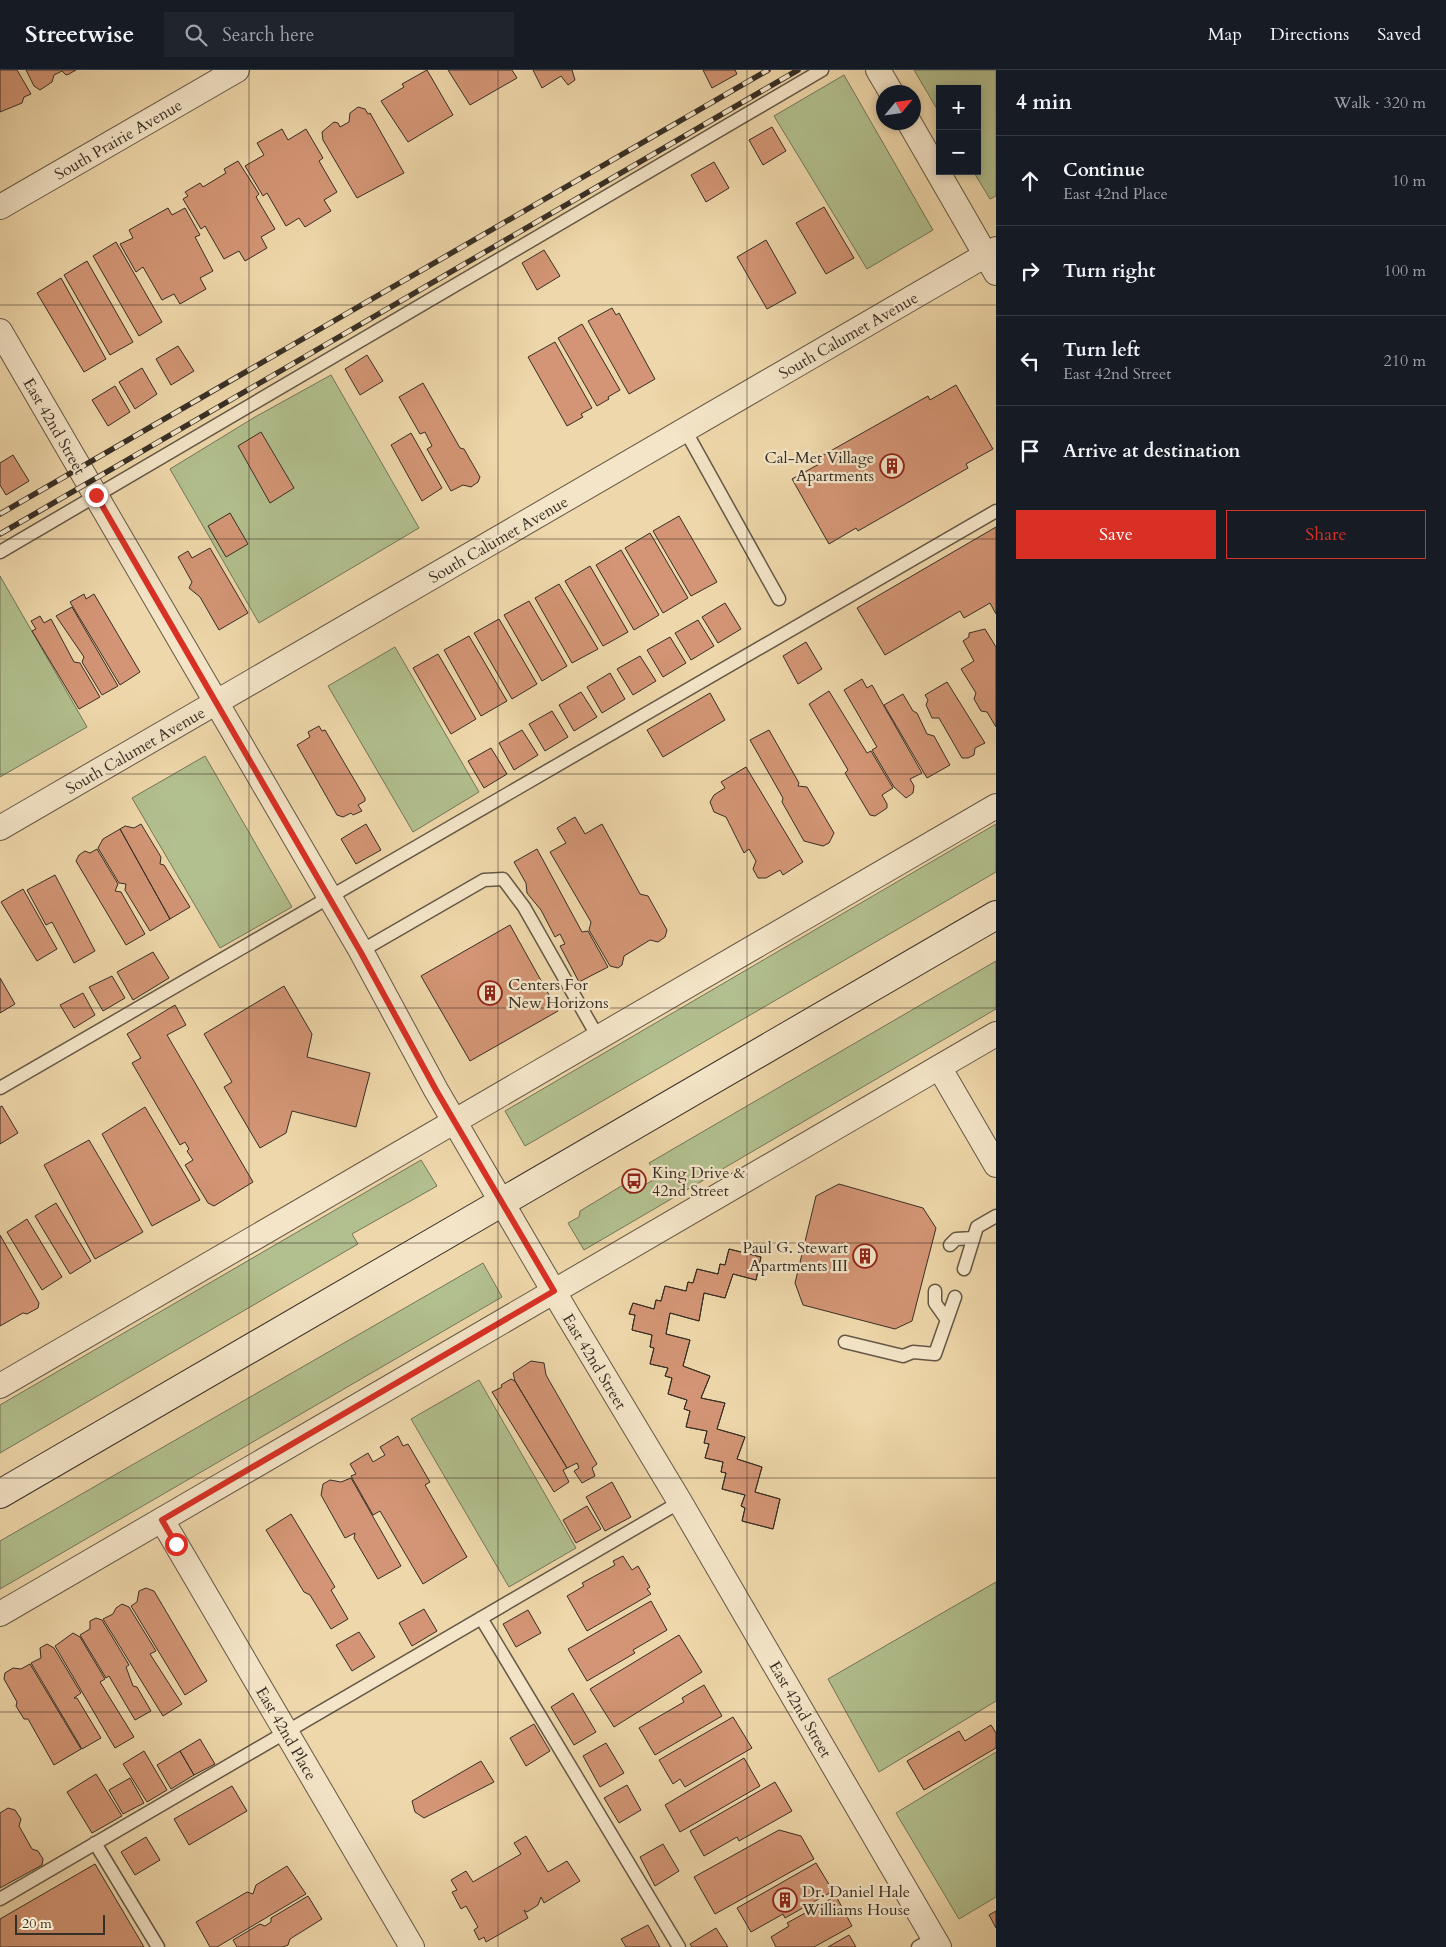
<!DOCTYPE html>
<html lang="en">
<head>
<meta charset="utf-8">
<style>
	:root { --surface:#171b24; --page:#20242c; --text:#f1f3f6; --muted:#9ea1a6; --line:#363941; --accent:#d93025 }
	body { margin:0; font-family:Cardo,serif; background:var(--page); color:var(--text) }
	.controls { position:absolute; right:15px; top:15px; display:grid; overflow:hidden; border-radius:0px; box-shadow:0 2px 8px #0003 }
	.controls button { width:45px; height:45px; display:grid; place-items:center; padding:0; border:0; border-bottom:1px solid var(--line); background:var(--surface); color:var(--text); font:25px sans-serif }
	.compass { position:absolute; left:876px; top:15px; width:45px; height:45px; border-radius:50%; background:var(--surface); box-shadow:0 2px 8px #0003; rotate:61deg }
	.scale { position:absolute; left:15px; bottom:12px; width:90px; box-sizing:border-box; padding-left:5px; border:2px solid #372e25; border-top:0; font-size:14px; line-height:18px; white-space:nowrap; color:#372e25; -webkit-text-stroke:4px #f4e5c8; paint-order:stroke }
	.stop { position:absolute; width:15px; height:15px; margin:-11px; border:4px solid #d93025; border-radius:50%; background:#fff }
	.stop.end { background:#d93025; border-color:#fff; box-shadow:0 1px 5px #0008 }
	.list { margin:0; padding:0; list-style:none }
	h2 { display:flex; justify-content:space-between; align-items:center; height:65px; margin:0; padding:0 20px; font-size:21px }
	h2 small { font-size:16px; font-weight:400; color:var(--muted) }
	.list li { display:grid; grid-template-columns:32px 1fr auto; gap:15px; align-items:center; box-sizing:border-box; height:90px; padding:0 20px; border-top:1px solid var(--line) }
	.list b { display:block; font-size:19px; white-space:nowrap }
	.list p { margin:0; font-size:16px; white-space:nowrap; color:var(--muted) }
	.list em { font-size:16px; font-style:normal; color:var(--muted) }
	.actions { display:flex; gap:10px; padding:15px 20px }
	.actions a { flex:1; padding:11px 0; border:1px solid var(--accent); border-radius:0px; text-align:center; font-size:18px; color:var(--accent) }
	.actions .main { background:var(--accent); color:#fff }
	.icon { flex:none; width:28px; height:28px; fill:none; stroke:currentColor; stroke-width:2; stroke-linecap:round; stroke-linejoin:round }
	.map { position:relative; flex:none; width:996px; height:1877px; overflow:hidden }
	header { display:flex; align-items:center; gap:30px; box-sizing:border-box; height:70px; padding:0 25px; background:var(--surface); border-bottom:1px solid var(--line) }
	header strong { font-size:24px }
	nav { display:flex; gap:28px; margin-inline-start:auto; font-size:18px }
	.search { width:350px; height:45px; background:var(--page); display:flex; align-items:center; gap:12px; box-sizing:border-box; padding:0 18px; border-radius:0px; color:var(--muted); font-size:19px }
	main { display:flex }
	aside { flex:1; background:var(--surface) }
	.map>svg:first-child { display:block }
</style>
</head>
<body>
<header>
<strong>Streetwise</strong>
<div class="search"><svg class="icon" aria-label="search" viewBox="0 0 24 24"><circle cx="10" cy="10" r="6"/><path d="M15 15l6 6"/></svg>Search here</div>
<nav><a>Map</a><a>Directions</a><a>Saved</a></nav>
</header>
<main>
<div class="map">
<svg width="996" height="1877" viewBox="0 0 996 1877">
	<rect width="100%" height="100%" fill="#eed7aa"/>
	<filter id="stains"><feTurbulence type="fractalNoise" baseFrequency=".004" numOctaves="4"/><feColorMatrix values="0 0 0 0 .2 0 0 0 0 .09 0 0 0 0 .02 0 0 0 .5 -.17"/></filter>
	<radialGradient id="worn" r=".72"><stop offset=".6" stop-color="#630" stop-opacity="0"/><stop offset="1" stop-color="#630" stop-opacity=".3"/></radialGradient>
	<path fill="#b2bf8e" stroke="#74765a" d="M914,0H996V126L990,129L973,101H977V19H940V44Z
		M844,5L933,160L867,199L774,46Z
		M331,305L419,458L259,553L170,399L255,347Z
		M0,506L87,657L0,707Z
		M395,577L479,722L413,762L328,616Z
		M205,686L292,837L220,878L132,728Z
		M996,754V802L525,1076L505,1041Z
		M996,891V939L584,1180L568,1153L579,1147L580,1141L623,1115L630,1124L658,1107L649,1093Z
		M421,1090L437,1116L352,1164L358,1174L0,1383V1335Z
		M483,1193L502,1227L0,1519V1471Z
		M479,1310L576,1478L509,1517L411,1349Z
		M996,1512V1631L879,1702L828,1609Z
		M996,1682V1827L959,1849L896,1743Z"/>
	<path fill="#d39575" stroke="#372e25" d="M0,0H17L31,24L24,27L22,33L0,42Z
		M26,0H76L69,4L66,5L62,1L54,5L52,12L40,20L34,16Z
		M427,0L453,45L408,72L381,31L404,17L402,14Z
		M448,0H512L517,8L470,35Z
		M533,0H572L575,10L568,15L561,6L542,18Z
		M703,0H735L737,4L712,18Z
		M358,37L365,39L368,44L370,43L404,103L357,128L323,70L322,62L334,52L338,53L340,57L349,52L350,43Z
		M772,57L786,81L763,95L749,70Z
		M282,59L288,70L306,59L323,88L319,91L337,122L324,130L331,141L305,157L299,148L286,156L267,123L263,126L245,96L264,85L257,73Z
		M238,91L259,124L256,127L275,159L261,167L267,178L245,191L239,181L224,189L205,156L201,159L183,129L188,126L185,122L200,113L203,117L226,103L224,99Z
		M714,92L729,118L706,132L691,105Z
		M824,137L854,188L826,204L796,153Z
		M168,138L172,145L185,138L200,165L195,167L213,201L200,208L206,219L180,234L174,224L162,230L143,197L136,202L120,174L133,168L129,160Z
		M766,170L796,223L767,239L737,187Z
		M116,172L162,252L139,266L93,186Z
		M544,180L560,206L537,220L522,193Z
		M87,191L133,272L110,285L64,205Z
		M61,208L106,289L84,302L37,223Z
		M612,238L616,245L619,243L655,309L629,324L588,251Z
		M582,254L620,320L608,327L609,329L597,336L558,268Z
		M555,272L592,338L581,344L583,347L567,356L528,287Z
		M178,276L194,301L171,315L156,289Z
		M367,285L383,311L360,325L345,299Z
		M142,298L157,324L135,339L119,312Z
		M423,313L460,378L464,379L480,407L478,412L471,417L463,415L451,421L427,379L432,376L425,362L420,364L399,327Z
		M956,315L993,379L966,394L968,398L858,461L856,458L829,474L792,409L821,393L818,388L928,326L930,330Z
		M115,316L130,342L108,356L92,330Z
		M261,362L294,418L270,433L238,376Z
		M411,363L442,418L422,431L391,375Z
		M13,385L29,411L6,425L0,415V393Z
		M230,443L248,474L226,487L208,456Z
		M679,446L717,512L691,526L653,461Z
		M996,457V544L990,533L964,548L960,541L885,585L857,538Z
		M650,463L688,528L663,543L625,478Z
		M210,478L248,543L219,560L200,527L189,518L192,512L178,487L188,481L192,488Z
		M621,480L659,545L634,560L596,495Z
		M590,496L628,562L603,576L565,511Z
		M559,514L598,579L572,593L535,528Z
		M84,524L86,529L94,524L140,602L120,615L70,532Z
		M529,531L567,596L542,611L504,545Z
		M725,533L741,559L718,573L702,547Z
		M72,537L118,616L102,625L82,592L84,587L56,546Z
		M40,546L44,553L51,549L74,592L80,593L100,627L79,639L32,561L36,559L31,551Z
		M499,549L537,614L512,629L474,563Z
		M698,550L714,576L691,590L675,563Z
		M985,559L996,577V657L987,642L981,641L974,629L976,623L961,599L974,591L963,571L969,567V563Z
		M469,566L507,631L481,646L444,580Z
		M670,567L686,593L663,607L647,580Z
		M806,572L822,599L798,614L783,586Z
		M438,584L476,649L451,664L413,598Z
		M640,586L656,611L633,625L617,599Z
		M610,603L625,629L602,643L587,617Z
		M862,609L867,618L872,615L922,703L910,709L914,716L913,723L906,728L894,717L872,680L877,677L844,620Z
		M947,612L985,673L975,678L974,685L968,688H962L939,648H932L926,635L928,630L925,625Z
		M829,621L867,683L871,681L893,718L882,725L887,734V738L875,746L870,745L845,703L848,700L809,634Z
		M581,622L597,647L574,661L559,635Z
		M710,623L725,650L663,687L647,660Z
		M903,624L913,641L917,643L927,664L934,666L950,695L927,708L884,635Z
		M552,641L568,667L545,681L529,654Z
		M319,656L322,661L325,660L365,728V731L358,735L362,741L353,745L351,743L343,747L337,745L297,675L310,667L308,662Z
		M522,660L538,685L514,700L499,673Z
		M769,660L799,713L798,716L807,717L834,763L829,773L823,776L804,771L782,732L783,728L750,670Z
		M491,678L507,704L484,718L468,691Z
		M746,697L803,792L783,805L780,800L766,808H758L753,799L756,791L749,779L744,783L726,747L714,742L710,732L714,725L725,718L721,712Z
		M575,747L585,764L602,754L640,824L648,826L667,860L665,867L658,872L650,870L624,886L622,895L618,898L610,896L589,860L591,852L550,782L566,773L557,758Z
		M141,754L161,787L160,794L164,795L190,837L170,849L120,759L125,756L134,758Z
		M366,754L381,780L356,794L341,769Z
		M120,759L170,849L150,861L125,820L126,814L119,813L98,778L103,769Z
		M97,779L118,814L115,821L121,822L145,864L126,875L76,791L79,785L85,781L90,783Z
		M537,779L582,862L588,861L608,897L579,912L560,876L565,874L560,864L555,867L541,840L527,823L526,813L514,792Z
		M55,805L95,881L74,893L52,852L46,855L27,820Z
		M23,819L57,879L37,891L1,832Z
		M510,855L558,941L470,991L421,906Z
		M153,882L169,908L133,930L117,902Z
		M112,906L125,928L103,941L89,917Z
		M0,908L15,934L0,943Z
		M284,916L312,964L307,987L370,1003L356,1057L292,1041L286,1063L260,1078L224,1017L232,1012L204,964Z
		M83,923L95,945L74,958L60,935Z
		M175,935L186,955L167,965L253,1112L214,1136L208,1133L185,1095L193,1090L187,1081L189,1079L185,1072L180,1075L132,993L141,988L127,964Z
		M2,1036L18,1063L0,1074V1037Z
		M145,1037L200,1130L152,1156L102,1064Z
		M89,1070L143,1162L95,1189L44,1095Z
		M839,1114L923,1138L936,1158L912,1251L895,1259L803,1235L795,1213L816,1126Z
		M56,1133L91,1191L70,1204L35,1146Z
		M27,1149L62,1207L42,1220L7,1162Z
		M0,1165L39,1233L38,1238L27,1244L23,1243L0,1256Z
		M729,1179L761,1187L756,1210L733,1204L725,1228L704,1223L699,1251L670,1243L666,1264L690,1270L683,1296L710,1306L701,1328L725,1333L717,1359L745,1367L737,1389L762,1397L755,1422L780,1429L773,1459L742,1451L745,1438L741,1436L745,1425L722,1419L726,1403L721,1402L723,1392L705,1388L709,1374L704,1373L707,1361L686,1357L690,1341L684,1339L687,1330L668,1324L672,1308L665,1306L668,1298L650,1294L654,1278L650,1277L652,1265L632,1260L635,1245L629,1244L633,1233L654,1239L656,1230L661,1231L665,1216L686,1221L688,1212L693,1213L697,1199L718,1204L720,1194L725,1195Z
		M729,1179L761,1187L756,1210L733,1204L725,1228L704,1223L699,1251L670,1243L666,1264L690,1270L683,1296L710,1306L701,1328L725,1333L717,1359L745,1367L737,1389L762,1397L755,1422L780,1429L773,1459L742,1451L745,1438L741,1436L745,1425L722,1419L726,1403L721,1402L723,1392L705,1388L709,1374L704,1373L707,1361L686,1357L690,1341L684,1339L687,1330L668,1324L672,1308L665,1306L668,1298L650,1294L654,1278L650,1277L652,1265L632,1260L635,1245L629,1244L633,1233L654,1239L656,1230L661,1231L665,1216L686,1221L688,1212L693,1213L697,1199L718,1204L720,1194L725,1195Z
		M531,1291L544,1293L546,1305L597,1394L592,1398L595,1406L582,1413L574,1401L579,1398L577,1393L567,1398L515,1311L513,1303Z
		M511,1309L515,1311L567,1398L563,1400L569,1412L554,1422L492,1322L502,1317L501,1315Z
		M398,1366L403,1376L408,1374L430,1412L425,1415L467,1487L423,1514L380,1441L373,1445L351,1406L356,1404L350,1394L368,1383L373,1392L385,1385L380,1377Z
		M351,1408L401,1496L378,1509L354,1468L355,1463L345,1468L321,1425L323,1414L330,1410L341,1412Z
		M612,1412L631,1447L605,1461L586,1427Z
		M587,1436L601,1459L576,1473L563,1450Z
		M291,1444L335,1517L331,1520L348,1549L331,1559L310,1525L304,1522L266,1460Z
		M623,1486L632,1500L638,1496L650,1517L647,1519L651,1524L587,1561L567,1526L584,1516L582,1513L615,1495L613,1491Z
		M146,1518L154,1521L207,1611L185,1625L131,1536L137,1532L139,1521Z
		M651,1531L667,1560L633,1580L635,1583L587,1611L568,1579Z
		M122,1534L129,1537L156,1581L150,1584L182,1634L163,1646L103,1549L113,1544L116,1538Z
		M424,1539L437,1561L412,1576L399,1553Z
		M528,1540L541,1563L516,1577L503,1554Z
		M96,1548L102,1550L129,1595L126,1597L133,1616L137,1617L151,1641L135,1650L109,1606L106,1608L80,1565L90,1559V1551Z
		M359,1562L375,1587L352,1601L336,1575Z
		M73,1563L80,1567L105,1609L100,1612L134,1667L115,1678L55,1576Z
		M679,1565L702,1602L614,1657L590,1619Z
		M47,1574L54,1578L81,1623L74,1628H77L101,1668L82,1679L31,1593L41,1588L40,1578Z
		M30,1594L81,1679L54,1695L28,1649H24L16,1636L17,1632L4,1609L5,1603L13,1598L21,1599Z
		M704,1615L722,1646L655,1685L639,1658L684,1632L682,1628Z
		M573,1623L596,1662L574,1675L551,1637Z
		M733,1647L752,1678L685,1717L680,1709L673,1714L659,1690Z
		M534,1654L550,1681L526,1696L510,1668Z
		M991,1655L996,1663V1678L924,1720L907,1691L959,1661L965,1671Z
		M200,1669L215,1694L194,1705L180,1681Z
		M606,1673L624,1703L600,1717L583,1686Z
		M144,1681L167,1720L147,1732L123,1694Z
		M180,1681L194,1705L171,1719L157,1695Z
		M744,1688L760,1716L680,1762L665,1735Z
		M481,1691L494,1712L424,1748L415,1742L412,1731Z
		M96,1704L122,1746L92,1763L67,1722Z
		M130,1708L144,1733L123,1744L109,1720Z
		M775,1712L792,1741L739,1771L737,1767L704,1786L690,1761Z
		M627,1715L641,1740L619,1753L604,1728Z
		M232,1716L247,1741L189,1775L174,1749Z
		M8,1738L15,1740L21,1749L19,1756L32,1779L38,1781L43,1789L42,1795L0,1818V1743Z
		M779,1760L801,1766L814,1789L715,1844L694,1807Z
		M526,1766L548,1802L567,1791L580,1811L544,1833L541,1827L538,1835L527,1842L524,1840L528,1848L486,1872L484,1867L479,1870L474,1860L478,1857L466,1836L461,1839L452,1822L457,1820L451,1810L466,1801L473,1812L521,1784L514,1773Z
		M146,1767L160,1790L135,1805L121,1782Z
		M663,1774L679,1801L655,1816L640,1787Z
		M816,1793L833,1821L785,1848L783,1844L751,1862L737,1838Z
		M95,1794L144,1877H0V1849Z
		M287,1796L306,1824L217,1877H210L196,1852L247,1822L253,1824L256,1815Z
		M308,1826L322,1849L290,1869L288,1875L283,1877H237L233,1870L260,1854L265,1856L271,1852V1848Z
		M836,1826L852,1856L814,1877H776L771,1867L789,1856L787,1853Z
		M996,1841V1858L989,1845Z
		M648,1855L660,1877H626L621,1869Z
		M716,1858L728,1877H692L690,1874Z
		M849,1865L856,1877H828Z"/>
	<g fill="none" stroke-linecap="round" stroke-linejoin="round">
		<g stroke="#655846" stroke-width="15">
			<path id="lane" d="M685,360L779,529
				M0,482L822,0
				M361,881L484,810L503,809L524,837L599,969
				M0,1018L996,441
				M950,1175L956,1169L973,1168
				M964,1199L977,1157L996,1146
				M935,1221V1233L947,1250
				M845,1272L903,1286L913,1282L935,1284L955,1227
				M481,1548L679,1877
				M95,1773L158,1877
				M0,1829L680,1432
				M918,1877L934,1868"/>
		</g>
		<g stroke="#655846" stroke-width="26">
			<path id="street" d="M878,0L891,22
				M909,52L996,203
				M0,137L237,0
				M0,261L361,881L436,1020L567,1244L680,1432L939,1877
				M0,758L996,179
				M939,997L996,1095
				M0,1316L996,736
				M162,1450L412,1877
				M0,1544L996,964"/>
		</g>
		<g stroke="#372e25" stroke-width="30">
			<path id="secondary" d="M0,1424L996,845"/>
		</g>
		<use href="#lane" stroke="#f4e5c8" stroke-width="12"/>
		<use href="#street" stroke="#f4e5c8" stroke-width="24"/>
		<use href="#secondary" stroke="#f4e5c8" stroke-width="28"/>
		<g stroke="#372e25" stroke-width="5.5">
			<path id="rail" d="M0,444L768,0
				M0,464L798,0"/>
		</g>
		<use href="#rail" stroke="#f4e5c8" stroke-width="4" stroke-dasharray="11" stroke-linecap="butt"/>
	</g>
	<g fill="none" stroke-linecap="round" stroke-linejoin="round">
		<path stroke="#d93025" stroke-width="6" d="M96,425L360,881L436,1020L554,1221L162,1450L176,1474"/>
	</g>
	<path fill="none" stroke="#372e25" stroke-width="1" stroke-opacity="0.55" d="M249,0V1877M498,0V1877M747,0V1877M0,235H996M0,469H996M0,704H996M0,938H996M0,1173H996M0,1408H996M0,1642H996"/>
	<defs>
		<g id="building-ring" transform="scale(1.25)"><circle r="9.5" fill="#f4e5c8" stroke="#8f2418" stroke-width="1.5"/><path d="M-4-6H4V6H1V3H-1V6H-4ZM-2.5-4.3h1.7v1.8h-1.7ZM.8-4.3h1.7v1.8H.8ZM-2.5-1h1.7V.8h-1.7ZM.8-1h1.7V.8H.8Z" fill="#8f2418"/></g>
		<g id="bus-ring" transform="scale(1.25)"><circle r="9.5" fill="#f4e5c8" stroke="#8f2418" stroke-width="1.5"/><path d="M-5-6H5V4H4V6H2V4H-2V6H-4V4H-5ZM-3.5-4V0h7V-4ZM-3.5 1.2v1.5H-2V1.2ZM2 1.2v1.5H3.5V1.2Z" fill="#8f2418"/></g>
	</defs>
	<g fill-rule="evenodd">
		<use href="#building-ring" x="892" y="396"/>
		<use href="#building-ring" x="490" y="923"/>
		<use href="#bus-ring" x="634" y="1111"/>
		<use href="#building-ring" x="865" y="1186"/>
		<use href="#building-ring" x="785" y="1830"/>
	</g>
	<g text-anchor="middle" stroke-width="4.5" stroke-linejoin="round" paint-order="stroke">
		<g font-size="16" fill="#372e25" stroke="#f4e5c8">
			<text transform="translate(118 69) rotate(-30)" y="6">South Prairie Avenue</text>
			<text transform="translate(848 265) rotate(-30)" y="6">South Calumet Avenue</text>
			<text transform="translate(55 356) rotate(60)" y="6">East 42nd Street</text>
			<text transform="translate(498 469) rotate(-30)" y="6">South Calumet Avenue</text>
			<text transform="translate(135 680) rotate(-30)" y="6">South Calumet Avenue</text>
			<text transform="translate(595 1291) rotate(59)" y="6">East 42nd Street</text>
			<text transform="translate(801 1639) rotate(60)" y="6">East 42nd Street</text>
			<text transform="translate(287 1663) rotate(60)" y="6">East 42nd Place</text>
		</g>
		<g font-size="16" fill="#372e25" stroke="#f4e5c8" text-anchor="start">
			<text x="874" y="393" text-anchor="end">Cal-Met Village<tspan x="874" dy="18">Apartments</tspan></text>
			<text x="508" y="920">Centers For<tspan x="508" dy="18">New Horizons</tspan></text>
			<text x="652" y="1108">King Drive &amp;<tspan x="652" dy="18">42nd Street</tspan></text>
			<text x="848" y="1183" text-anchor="end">Paul G. Stewart<tspan x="848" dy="18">Apartments III</tspan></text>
			<text x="802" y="1827">Dr. Daniel Hale<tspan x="802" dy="18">Williams House</tspan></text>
		</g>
	</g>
	<rect width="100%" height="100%" filter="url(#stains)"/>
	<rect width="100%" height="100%" fill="url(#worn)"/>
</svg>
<div class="controls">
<button>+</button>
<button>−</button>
</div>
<svg class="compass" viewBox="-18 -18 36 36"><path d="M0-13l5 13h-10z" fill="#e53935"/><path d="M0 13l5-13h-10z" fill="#9ea1a6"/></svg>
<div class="scale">20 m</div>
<div class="stop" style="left:176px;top:1474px"></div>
<div class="stop end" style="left:96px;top:425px"></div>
</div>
<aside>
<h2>4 min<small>Walk · 320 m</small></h2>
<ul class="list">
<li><svg class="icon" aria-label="ahead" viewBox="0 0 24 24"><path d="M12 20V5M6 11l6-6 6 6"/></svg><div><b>Continue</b><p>East 42nd Place</p></div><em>10 m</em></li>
<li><svg class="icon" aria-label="right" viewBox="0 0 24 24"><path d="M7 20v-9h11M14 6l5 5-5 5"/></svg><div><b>Turn right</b></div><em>100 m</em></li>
<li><svg class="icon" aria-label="left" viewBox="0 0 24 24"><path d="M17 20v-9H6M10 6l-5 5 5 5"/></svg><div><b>Turn left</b><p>East 42nd Street</p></div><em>210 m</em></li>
<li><svg class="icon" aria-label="arrive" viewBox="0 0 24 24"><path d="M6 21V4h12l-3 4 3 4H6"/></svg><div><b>Arrive at destination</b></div></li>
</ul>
<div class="actions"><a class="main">Save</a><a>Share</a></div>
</aside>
</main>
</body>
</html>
